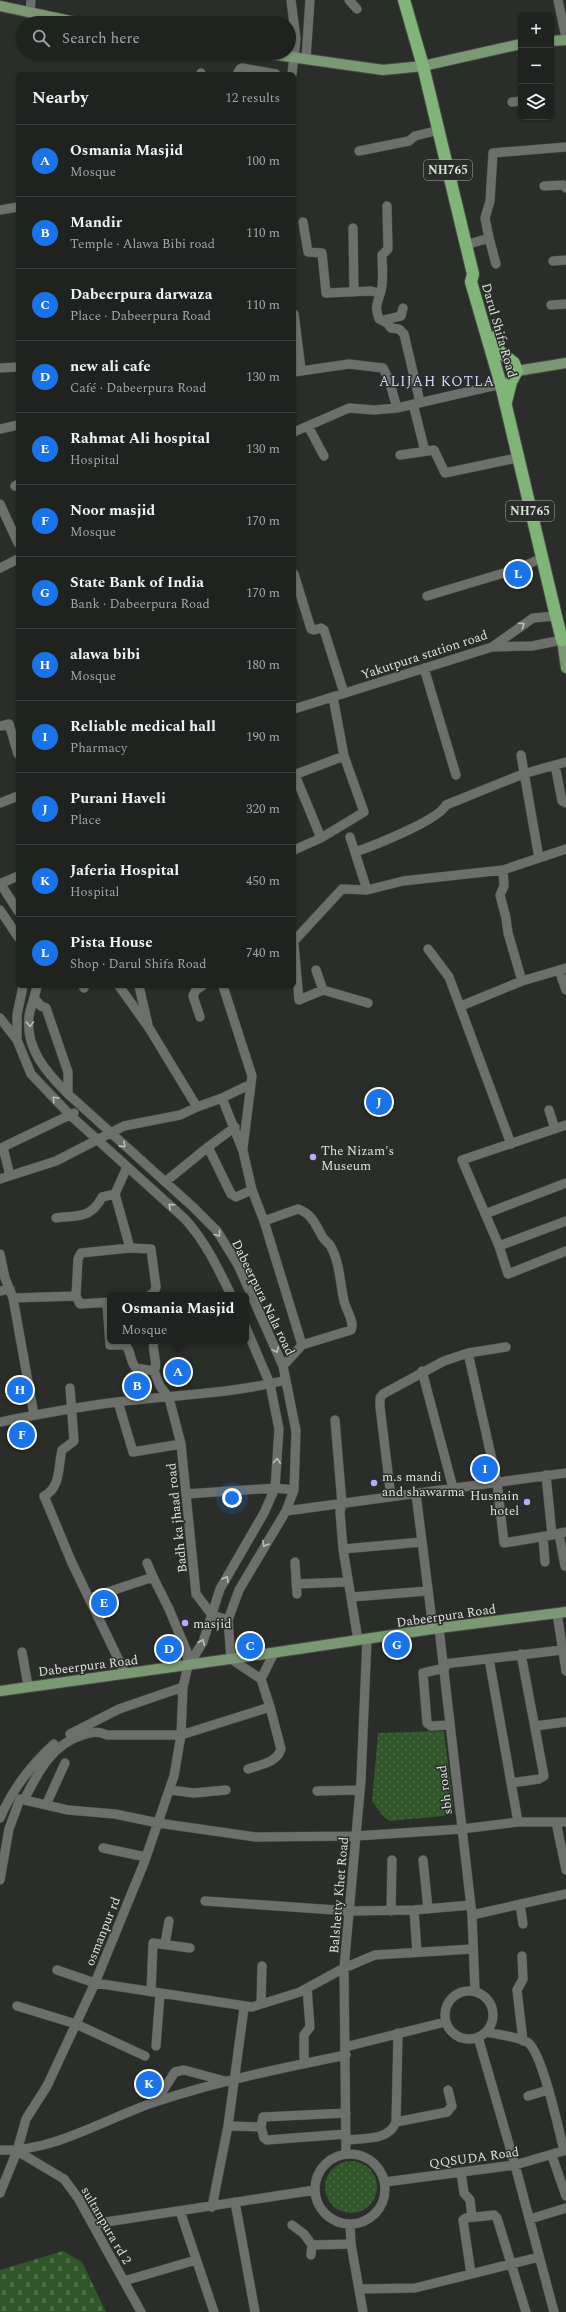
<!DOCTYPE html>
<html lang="en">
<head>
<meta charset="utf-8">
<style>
	:root { --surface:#202220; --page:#282a29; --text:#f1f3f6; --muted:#a2a4a5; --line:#3d3f3e; --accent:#1a73e8 }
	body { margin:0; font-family:Spectral,serif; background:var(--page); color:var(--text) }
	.controls { position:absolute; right:12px; top:12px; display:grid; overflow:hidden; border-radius:6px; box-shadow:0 1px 3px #0004 }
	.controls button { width:36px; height:36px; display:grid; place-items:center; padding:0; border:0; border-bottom:1px solid var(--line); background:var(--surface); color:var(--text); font:20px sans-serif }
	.you { position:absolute; left:232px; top:1498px; width:14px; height:14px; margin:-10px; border:3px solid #fff; border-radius:50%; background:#1a73e8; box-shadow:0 0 0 6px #1a73e833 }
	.badge { display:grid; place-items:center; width:26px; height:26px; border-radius:50%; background:var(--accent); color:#fff; font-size:13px; font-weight:700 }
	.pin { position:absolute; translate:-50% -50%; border:2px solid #fff; box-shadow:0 1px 4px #0006 }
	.popup { position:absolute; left:107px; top:1292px; width:142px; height:52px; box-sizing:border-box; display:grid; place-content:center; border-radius:6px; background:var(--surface); filter:drop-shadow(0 1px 3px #0005); font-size:13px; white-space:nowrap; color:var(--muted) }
	.popup b { font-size:15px; color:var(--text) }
	.popup::after { content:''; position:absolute; left:50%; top:100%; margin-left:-8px; border:8px solid transparent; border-top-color:var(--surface) }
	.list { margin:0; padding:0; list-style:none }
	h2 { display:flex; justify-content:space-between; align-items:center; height:52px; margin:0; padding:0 16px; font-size:17px }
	h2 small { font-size:13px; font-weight:400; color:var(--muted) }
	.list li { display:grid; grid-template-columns:26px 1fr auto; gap:12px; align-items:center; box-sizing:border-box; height:72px; padding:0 16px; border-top:1px solid var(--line) }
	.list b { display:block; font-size:15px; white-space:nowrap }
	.list p { margin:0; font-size:13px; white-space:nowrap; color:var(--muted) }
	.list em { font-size:13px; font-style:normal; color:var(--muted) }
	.icon { flex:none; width:22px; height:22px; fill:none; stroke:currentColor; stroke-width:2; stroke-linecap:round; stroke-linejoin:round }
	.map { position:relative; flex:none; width:566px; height:2312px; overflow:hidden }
	.search { position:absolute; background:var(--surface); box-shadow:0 1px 3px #0004; left:16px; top:16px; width:280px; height:44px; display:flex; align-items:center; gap:10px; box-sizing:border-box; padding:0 14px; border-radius:22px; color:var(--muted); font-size:15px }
	.panel { position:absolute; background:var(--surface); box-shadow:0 1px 3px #0004; left:16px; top:72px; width:280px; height:916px; border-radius:6px }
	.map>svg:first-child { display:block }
</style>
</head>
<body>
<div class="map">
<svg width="566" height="2312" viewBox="0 0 566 2312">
	<defs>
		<pattern id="grass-dots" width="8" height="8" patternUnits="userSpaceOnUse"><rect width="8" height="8" fill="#30562a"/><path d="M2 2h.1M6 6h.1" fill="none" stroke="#4e6e48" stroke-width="1.8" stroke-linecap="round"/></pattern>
		<pattern id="cemetery-stones" width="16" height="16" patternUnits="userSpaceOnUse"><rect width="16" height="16" fill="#30562a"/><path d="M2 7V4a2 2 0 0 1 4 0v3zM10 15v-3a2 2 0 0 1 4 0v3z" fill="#4e6e48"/></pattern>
	</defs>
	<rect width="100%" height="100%" fill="#2a2d2a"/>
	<path fill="url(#grass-dots)" d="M444,1731L453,1805L444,1816L390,1821L383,1816L372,1801L378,1733Z
		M325 2187a26 26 0 1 1 52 0a26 26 0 1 1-52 0Z"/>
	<path fill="url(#cemetery-stones)" d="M63,2251L82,2262L106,2312H0V2270Z"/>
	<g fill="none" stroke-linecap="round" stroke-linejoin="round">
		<g stroke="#484a47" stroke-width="10">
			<path id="minor" d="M291,0L296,39L292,74
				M349,0L357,9
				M558,0L566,38
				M30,12L31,0
				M306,58L310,0
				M201,73V74
				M237,74L240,69L242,68L276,74
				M512,102L521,101
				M359,151L409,141L415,136L439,130
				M544,186L563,185L566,188
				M387,206L388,249L382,255C382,266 384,280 381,291C378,302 374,306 379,319L387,323L391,328L399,329L404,334L420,402
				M0,210L18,207
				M303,222L308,252L322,253L326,293L371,291L379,293
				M353,228L354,292
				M489,238L496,264
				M466,245L489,238L485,218L490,201L493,153L566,147
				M553,261L566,260
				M551,305L566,304
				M294,314L301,369
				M384,320L401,316L403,308
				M0,368L18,367
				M294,372L349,364L383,368L389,380L397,408
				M413,404L425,451
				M308,426L324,456
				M0,429L18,425
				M294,432L349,408L374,410L397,408L506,383
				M400,455L434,450L445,473L517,458
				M15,486L18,484
				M0,504L18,543
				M0,568L18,559
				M294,574L311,629L314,630L321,628L324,630L344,693
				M427,596L517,569L542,558
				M492,647L532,646L562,640
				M424,668L456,775
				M294,709L492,647L533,618L556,616
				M0,726L9,724L18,754
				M521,755L539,858
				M555,765L566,762
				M294,775L344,756
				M295,775L321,838
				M0,803L18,796
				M350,837L367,890
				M294,850L321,838L364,812L344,756L333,697
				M355,852C373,846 439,820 446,805L523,774L555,765L562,801L566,803
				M503,870L504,886L500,895L506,918L508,933L522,981
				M0,883L18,911
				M0,884L18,876
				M0,910L18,937
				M294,941L342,889L367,890L403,881L503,870L566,849
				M294,945L299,1000L323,990L368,1003
				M428,949L449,977L511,1144
				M316,970L323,990
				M559,970L566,990
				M23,986L17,1015V1040L31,1074L70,1115L185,1219C205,1241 218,1268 231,1295
				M37,986C35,996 31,1006 29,1016C25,1049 47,1073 68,1094L193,1207L217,1231L238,1265L283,1366L296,1431L294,1490L286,1511L239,1590L228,1620L231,1659L261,1679
				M83,986L84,988
				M119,986L149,1028L197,1107L222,1098L243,1151L252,1190L264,1221L302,1345L351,1330C355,1322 346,1310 344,1301C340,1284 340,1263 331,1247C329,1242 324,1241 322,1236C316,1225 311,1213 298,1209L264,1221
				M139,986L148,1025
				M223,986L252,1076L243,1148
				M34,998L41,1006L46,1008L68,1072V1094
				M461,1006L522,981L566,968
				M200,1017L193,996L196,990L202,986
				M0,1018L17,1040
				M222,1098L251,1084
				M549,1110L555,1129
				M566,1125L462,1160L499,1246L508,1274L566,1251
				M235,1127L208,1147L231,1194L236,1197L252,1190
				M127,1167L115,1194L130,1248L151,1249L156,1287L154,1293L150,1295
				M10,1176L3,1147L74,1113
				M0,1179L56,1161L124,1126L180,1115L197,1107
				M165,1182L208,1147
				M485,1214L566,1183
				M56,1218C78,1215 91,1219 102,1197L115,1194
				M499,1246L566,1221
				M0,1254L5,1278L13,1298L76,1296L80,1304L110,1302
				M0,1291L10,1289
				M76,1296L78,1259L81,1253L130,1248
				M13,1298L34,1415
				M107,1303L110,1345H125C132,1351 129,1361 136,1368L154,1371
				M154,1341C151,1351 159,1363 154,1371L160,1386L169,1398L181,1444L196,1594L212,1615L228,1620
				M468,1353L497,1482L504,1543L552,1535
				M283,1366L302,1345
				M422,1371L453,1488
				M70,1388L74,1441L62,1450C58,1466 61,1488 44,1496L72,1563L125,1673
				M118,1402L133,1452L181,1444
				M335,1420L342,1504L340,1512L343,1549L358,1640
				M0,1422C39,1414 78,1407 117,1402C173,1395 231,1394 286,1380
				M546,1475L552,1535L566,1532
				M186,1494L275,1488L294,1490
				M416,1494L433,1629
				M391,1497L380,1407V1398L383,1394L444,1361L468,1353L506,1347
				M286,1511L566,1473
				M559,1534L565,1566
				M543,1537L545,1562
				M343,1549L422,1542
				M295,1562L297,1594
				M296,1584L347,1582
				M352,1597L427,1591
				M90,1598L153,1577L147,1563
				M557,1613L566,1671
				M439,1628L472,1915L475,1991
				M22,1652L28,1686
				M489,1659L518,1822
				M444,1664L562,1650
				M188,1666L203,1642L220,1589L264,1513L275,1488L279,1429L270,1384L246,1328
				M445,1668L423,1673L427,1723L431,1726L450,1725
				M535,1726L566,1722
				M70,1734L119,1709L183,1687
				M248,1769C259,1765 277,1763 281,1749L270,1707
				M511,1783L539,1779L544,1776L521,1654
				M170,1790L194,1793L226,1790
				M317,1791L360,1790
				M24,1800C38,1772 52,1744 83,1735C93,1732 98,1731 107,1735H181L270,1707L261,1679L274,1653
				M46,1805L65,1763
				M0,1818C12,1790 31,1765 54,1744
				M556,1822L566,1870
				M103,1848L146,1857
				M423,1860L428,1909
				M0,1880L9,1829L20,1799L68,1810L115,1814L158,1823L256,1837L356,1836L462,1829L518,1822H566
				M205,1901L350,1911L414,1910L471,1905
				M520,1904L523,1924
				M414,1910L417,1952
				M391,1911L392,1860
				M472,1915L566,1894
				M165,1944L169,1921
				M522,1956L523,1979L517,1990L523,2041
				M57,1970L95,1983L252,2007L300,1992L344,1968L375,1955L472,1949
				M445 2015a24 24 0 1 1 48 0a24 24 0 1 1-48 0Z
				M151,1992L153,1943L190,1948
				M261,2004L262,1966
				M17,2006L76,2024L145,2056
				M486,2032C498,2035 516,2036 527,2042C542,2050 559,2131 564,2151
				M478,2037L515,2165L554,2312
				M156,2046L160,1994
				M345,2047L445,2022
				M304,2063V2035L310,2027L307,1988
				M528,2096L548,2090
				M156,2101L175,2072L184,2070L225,2081
				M396,2122L447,2112L452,2106L448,2090
				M228,2126L261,2127L264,2138L267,2140L346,2134
				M261,2127L263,2117L346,2113
				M346,2140C364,2138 389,2141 396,2122L398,2033
				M0,2150C53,2153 108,2117 158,2101C219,2081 282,2068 346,2055
				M17,2151L64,2179L78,2198L141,2312
				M346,2154L344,1968L361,1780L367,1639
				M315 2189a35 35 0 1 1 70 0a35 35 0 1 1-70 0Z
				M552,2156L566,2196
				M461,2172L464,2193L470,2200L472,2217
				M385,2182L515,2165L566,2150
				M0,2193L17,2151L26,2119L47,2086L95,1983L144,1863L174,1776L181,1735L183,1687L188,1666L187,1652L169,1609L153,1577
				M235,2202L255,2312
				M212,2207L228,2126L244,2008
				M180,2211L214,2312
				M530,2219L566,2208
				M93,2224L315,2190
				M350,2224L351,2244L363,2312
				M292,2225L304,2234L312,2245
				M311,2255L312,2245L351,2244
				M471,2274L463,2220L466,2218L494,2215L497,2218L526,2312
				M124,2281L196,2260
				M360,2289L415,2288L539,2257"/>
		</g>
		<g stroke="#484a47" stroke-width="12">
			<path id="major" d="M0,6L80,23
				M551,41L566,40
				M263,53L383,70L423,66L521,44
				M517,371L566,363
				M562,640L566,668
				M258,1655L439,1628L566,1612
				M0,1691L251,1656"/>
		</g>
		<g stroke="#484a47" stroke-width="14">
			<path id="highway" d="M404,0L423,66L466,245L473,274L471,282L501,385L556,616L562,640L566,639
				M495,337L499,351L514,363L517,371L511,382L506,402"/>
		</g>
		<use href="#minor" stroke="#6c6f6b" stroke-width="9"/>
		<use href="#major" stroke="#799873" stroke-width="10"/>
		<use href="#highway" stroke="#81b479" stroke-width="12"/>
	</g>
	<defs><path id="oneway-chevron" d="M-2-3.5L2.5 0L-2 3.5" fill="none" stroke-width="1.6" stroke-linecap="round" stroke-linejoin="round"/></defs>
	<g stroke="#bcbebc">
		<use href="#oneway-chevron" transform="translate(522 625) rotate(-34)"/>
		<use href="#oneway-chevron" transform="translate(30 1024) rotate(88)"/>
		<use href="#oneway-chevron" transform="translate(55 1099) rotate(-134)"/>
		<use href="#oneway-chevron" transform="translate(123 1145) rotate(44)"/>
		<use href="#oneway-chevron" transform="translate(171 1206) rotate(-138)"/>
		<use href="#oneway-chevron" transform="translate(218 1234) rotate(53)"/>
		<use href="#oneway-chevron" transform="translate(276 1350) rotate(66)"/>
		<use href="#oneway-chevron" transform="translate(277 1461) rotate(-85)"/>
		<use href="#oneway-chevron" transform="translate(265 1544) rotate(120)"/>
		<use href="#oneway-chevron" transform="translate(226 1579) rotate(-60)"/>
		<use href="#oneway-chevron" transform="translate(202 1642) rotate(-67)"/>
	</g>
	<g fill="#b7abf7" stroke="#2a2d2a" stroke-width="1.5">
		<circle cx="313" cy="1157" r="4"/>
		<circle cx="374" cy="1483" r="4"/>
		<circle cx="527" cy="1502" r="4"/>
		<circle cx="185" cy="1623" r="4"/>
	</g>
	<g text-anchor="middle" stroke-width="3" stroke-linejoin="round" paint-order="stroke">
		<g fill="#2a2d2a" stroke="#a8aaa8" stroke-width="1">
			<rect x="424" y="160" width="48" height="20" rx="3"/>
			<rect x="506" y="501" width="48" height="20" rx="3"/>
		</g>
		<g font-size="12" font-weight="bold" fill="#dee0de">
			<text x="448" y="174">NH765</text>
			<text x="530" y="515">NH765</text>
		</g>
		<g font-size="13" fill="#dee0de" stroke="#2a2d2a">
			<text transform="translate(500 330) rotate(74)" y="5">Darul Shifa Road</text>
			<text transform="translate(424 654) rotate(-18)" y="5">Yakutpura station road</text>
			<text transform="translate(264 1297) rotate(64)" y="5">Dabeerpura Nala road</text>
			<text transform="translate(176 1518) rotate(-96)" y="5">Badh ka jhaad road</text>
			<text transform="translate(446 1615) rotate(-8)" y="5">Dabeerpura Road</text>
			<text transform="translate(88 1665) rotate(-7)" y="5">Dabeerpura Road</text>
			<text transform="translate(444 1790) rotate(-97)" y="5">sbh road</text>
			<text transform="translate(338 1895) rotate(-85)" y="5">Balshetty Khet Road</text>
			<text transform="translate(102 1931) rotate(-68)" y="5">osmanpur rd</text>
			<text transform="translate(474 2157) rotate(-8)" y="5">QQSUDA Road</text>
			<text transform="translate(107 2225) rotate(60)" y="5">sultanpura rd 2</text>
		</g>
		<g font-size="13" fill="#dee0de" stroke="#2a2d2a" text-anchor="start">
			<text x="321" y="1155">The Nizam's<tspan x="321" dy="15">Museum</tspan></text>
			<text x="382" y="1481">m.s mandi<tspan x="382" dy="15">and shawarma</tspan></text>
			<text x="519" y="1500" text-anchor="end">Husnain<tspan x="519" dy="15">hotel</tspan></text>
			<text x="193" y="1628">masjid</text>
		</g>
		<g font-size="14" letter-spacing="1" fill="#d8d2fe" stroke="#2a2d2a">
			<text x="437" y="386">ALIJAH KOTLA</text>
		</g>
	</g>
</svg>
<div class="controls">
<button>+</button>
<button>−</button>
<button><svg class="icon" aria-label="layers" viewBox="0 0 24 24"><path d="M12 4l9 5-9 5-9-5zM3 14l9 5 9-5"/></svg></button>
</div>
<div class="you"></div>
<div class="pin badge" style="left:178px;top:1372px">A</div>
<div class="popup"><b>Osmania Masjid</b>Mosque</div>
<div class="pin badge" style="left:137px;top:1386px">B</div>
<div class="pin badge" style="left:250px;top:1646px">C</div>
<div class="pin badge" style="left:169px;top:1649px">D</div>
<div class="pin badge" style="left:104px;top:1603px">E</div>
<div class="pin badge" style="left:22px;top:1435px">F</div>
<div class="pin badge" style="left:397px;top:1645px">G</div>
<div class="pin badge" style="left:20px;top:1390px">H</div>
<div class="pin badge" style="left:485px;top:1469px">I</div>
<div class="pin badge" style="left:379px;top:1102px">J</div>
<div class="pin badge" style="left:149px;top:2084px">K</div>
<div class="pin badge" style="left:518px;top:574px">L</div>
<div class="search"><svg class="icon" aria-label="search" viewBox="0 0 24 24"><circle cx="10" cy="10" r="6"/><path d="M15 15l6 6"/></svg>Search here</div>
<section class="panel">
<h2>Nearby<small>12 results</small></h2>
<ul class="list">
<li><span class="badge">A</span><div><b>Osmania Masjid</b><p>Mosque</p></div><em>100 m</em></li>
<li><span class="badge">B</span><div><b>Mandir</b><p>Temple · Alawa Bibi road</p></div><em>110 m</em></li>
<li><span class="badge">C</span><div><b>Dabeerpura darwaza</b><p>Place · Dabeerpura Road</p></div><em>110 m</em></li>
<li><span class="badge">D</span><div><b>new ali cafe</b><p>Café · Dabeerpura Road</p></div><em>130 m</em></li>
<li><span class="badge">E</span><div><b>Rahmat Ali hospital</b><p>Hospital</p></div><em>130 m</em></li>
<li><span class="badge">F</span><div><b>Noor masjid</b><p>Mosque</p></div><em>170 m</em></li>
<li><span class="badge">G</span><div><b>State Bank of India</b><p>Bank · Dabeerpura Road</p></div><em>170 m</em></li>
<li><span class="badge">H</span><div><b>alawa bibi</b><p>Mosque</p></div><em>180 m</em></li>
<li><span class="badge">I</span><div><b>Reliable medical hall</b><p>Pharmacy</p></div><em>190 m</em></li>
<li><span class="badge">J</span><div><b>Purani Haveli</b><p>Place</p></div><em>320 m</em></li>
<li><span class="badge">K</span><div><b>Jaferia Hospital</b><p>Hospital</p></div><em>450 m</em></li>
<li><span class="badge">L</span><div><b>Pista House</b><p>Shop · Darul Shifa Road</p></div><em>740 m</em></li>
</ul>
</section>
</div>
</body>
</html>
